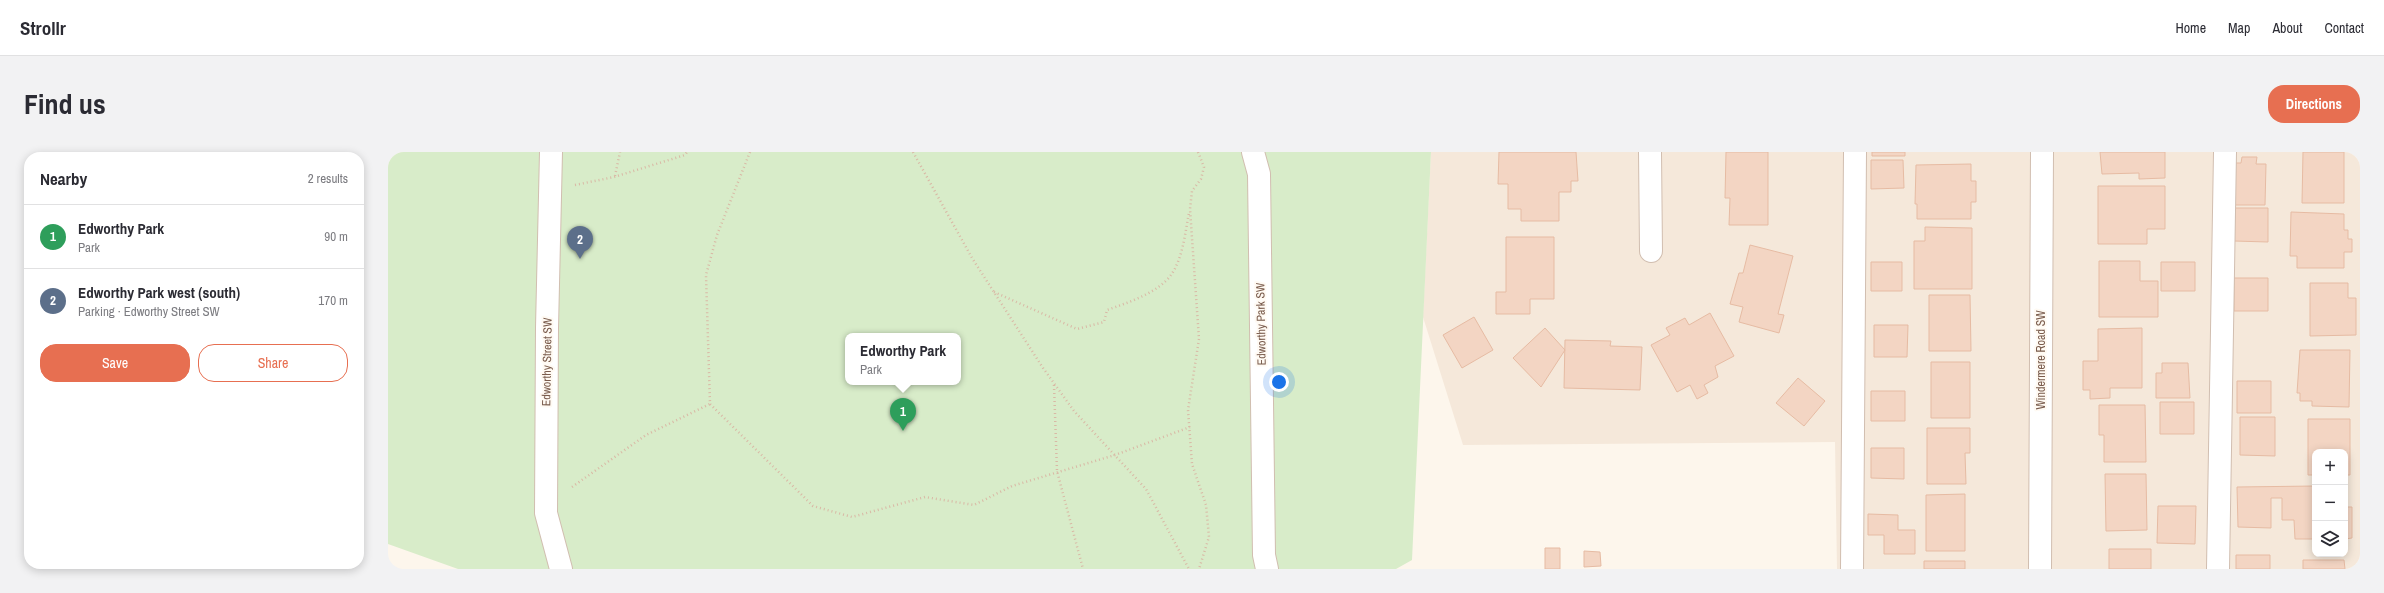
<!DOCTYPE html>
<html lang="en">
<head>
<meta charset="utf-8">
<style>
	:root { --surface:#fff; --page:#f2f2f3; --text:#2b2b33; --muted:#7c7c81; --line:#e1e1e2; --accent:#e76f51 }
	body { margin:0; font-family:"Archivo Narrow",sans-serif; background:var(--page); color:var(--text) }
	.controls { position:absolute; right:12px; bottom:12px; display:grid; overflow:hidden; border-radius:8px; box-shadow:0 2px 10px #0003 }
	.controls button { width:36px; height:36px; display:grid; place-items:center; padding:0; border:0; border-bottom:1px solid var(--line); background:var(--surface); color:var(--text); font:20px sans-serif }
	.you { position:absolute; left:891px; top:230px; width:14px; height:14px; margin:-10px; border:3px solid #fff; border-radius:50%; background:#1a73e8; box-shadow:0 0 0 6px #1a73e833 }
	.badge { display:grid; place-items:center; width:26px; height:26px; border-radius:50%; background:var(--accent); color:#fff; font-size:13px; font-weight:700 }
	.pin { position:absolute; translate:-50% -33px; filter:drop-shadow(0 1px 2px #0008) }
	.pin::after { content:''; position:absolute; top:21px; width:14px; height:12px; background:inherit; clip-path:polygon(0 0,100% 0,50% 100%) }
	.popup { position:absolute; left:457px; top:181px; width:116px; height:52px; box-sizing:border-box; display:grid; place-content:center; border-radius:8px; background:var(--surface); filter:drop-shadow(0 1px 3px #0005); font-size:13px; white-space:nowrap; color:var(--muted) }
	.popup b { font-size:15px; color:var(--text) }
	.popup::after { content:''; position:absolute; left:50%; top:100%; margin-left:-8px; border:8px solid transparent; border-top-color:var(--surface) }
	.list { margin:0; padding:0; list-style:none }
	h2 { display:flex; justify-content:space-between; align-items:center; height:52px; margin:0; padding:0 16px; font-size:17px }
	h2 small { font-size:13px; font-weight:400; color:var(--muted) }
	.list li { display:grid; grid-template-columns:26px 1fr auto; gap:12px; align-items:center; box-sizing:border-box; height:64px; padding:0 16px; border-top:1px solid var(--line) }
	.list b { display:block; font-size:15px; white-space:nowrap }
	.list p { margin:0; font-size:13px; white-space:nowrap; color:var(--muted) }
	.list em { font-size:13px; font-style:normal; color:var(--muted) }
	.actions { display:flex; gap:8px; padding:12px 16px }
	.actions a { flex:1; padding:9px 0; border:1px solid var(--accent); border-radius:16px; text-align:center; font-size:14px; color:var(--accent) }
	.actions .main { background:var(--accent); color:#fff }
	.icon { flex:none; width:22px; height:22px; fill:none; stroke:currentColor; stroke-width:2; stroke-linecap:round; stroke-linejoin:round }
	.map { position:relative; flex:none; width:1972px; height:417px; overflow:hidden; border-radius:16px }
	header { display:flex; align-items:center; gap:24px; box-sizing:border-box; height:56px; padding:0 20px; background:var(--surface); border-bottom:1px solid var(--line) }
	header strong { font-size:19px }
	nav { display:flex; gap:22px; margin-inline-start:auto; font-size:14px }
	.intro { display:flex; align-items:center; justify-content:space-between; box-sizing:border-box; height:96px; padding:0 24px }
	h1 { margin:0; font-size:28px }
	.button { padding:10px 18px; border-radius:16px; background:var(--accent); color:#fff; font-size:14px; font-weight:700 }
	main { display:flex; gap:24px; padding:0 24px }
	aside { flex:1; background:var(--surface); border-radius:16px; box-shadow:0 2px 10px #0003 }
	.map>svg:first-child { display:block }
</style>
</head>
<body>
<header>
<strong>Strollr</strong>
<nav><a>Home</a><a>Map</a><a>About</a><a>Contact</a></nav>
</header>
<div class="intro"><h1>Find us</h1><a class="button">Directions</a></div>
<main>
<aside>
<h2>Nearby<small>2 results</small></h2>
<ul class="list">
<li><span class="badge" style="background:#2e9e5b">1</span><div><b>Edworthy Park</b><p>Park</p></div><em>90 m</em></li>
<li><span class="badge" style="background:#5c6f8a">2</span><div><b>Edworthy Park west (south)</b><p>Parking · Edworthy Street SW</p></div><em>170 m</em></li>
</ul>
<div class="actions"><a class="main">Save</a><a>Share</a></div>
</aside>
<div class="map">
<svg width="1972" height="417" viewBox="0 0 1972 417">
	<rect width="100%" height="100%" fill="#fdf6ec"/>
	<path fill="#f5e8da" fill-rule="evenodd" d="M1043,0H1972V417H1449L1447,290L1075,293L1035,165ZM1927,300H1957V402H1927Z"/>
	<path fill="#d8ecc9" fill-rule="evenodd" d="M0,0H1043L1024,408L1008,417H70L0,392ZM460,184H570V230H460Z"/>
	<path fill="#f3d5c3" stroke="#e6bba3" d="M1111,0H1188L1190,29H1183V40H1171V69H1133V57H1120V32H1110Z
		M1338,0H1380V73H1341L1342,46H1337Z
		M1484,0H1517V4H1484Z
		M1712,0H1777V26L1751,27V21L1714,22Z
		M1915,0H1956V51H1914Z
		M1854,5H1869L1868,12H1878L1877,53H1845L1846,11H1853Z
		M1483,8H1515L1516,36L1483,37Z
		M1583,12V29H1588V50H1583V67H1529V52H1527L1528,13Z
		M1710,34H1777V77H1759V92H1710Z
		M1847,56H1880V90L1846,89Z
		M1903,60L1956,62V78H1960V87H1964V100H1956V116H1909V104H1902Z
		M1537,75L1584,76V137H1526V89H1537Z
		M1118,85H1166V147H1142V162H1108V140H1118Z
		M1362,93L1405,104L1390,162L1396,163L1391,181L1351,170L1355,155L1342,152L1351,121H1355Z
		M1711,109H1752V129H1770V165H1711Z
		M1483,110H1514V139H1483Z
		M1773,110H1807V139H1773Z
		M1846,126H1880V159H1846Z
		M1922,131H1960V146H1968V183L1922,184Z
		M1541,143H1582L1583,199H1541Z
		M1322,161L1346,204L1327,214L1330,225L1316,233L1320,241L1309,247L1302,233L1289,240L1263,193L1282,183L1278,176L1297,166L1301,173Z
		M1086,165L1105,198L1074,216L1055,183Z
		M1486,173H1520L1519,205H1486Z
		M1157,176L1177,198L1153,235L1125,206Z
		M1754,176V236H1722V246L1702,247V238H1695V209H1710V177Z
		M1177,188L1223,189L1222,194L1254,195L1252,238L1176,236Z
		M1912,198H1962L1961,255L1924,254V249H1912V241H1909Z
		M1543,210H1582V266H1543Z
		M1774,211H1800L1802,246H1768V221H1774Z
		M1410,226L1437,249L1416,274L1388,251Z
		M1849,229H1883V261H1849Z
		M1483,239H1517V269H1483Z
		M1772,250H1806V282H1772Z
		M1711,253H1757L1758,310H1716V283H1711Z
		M1852,265H1887V304L1852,303Z
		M1920,267H1962V323H1957V300H1927V323H1920Z
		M1539,276H1582V301H1577L1578,332H1539Z
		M1483,296H1516V327L1483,326Z
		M1717,322H1758L1759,378L1718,379Z
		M1927,334V387H1907L1906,368H1894V346H1883V376L1850,375L1849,335Z
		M1957,338V355H1964V386L1957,387Z
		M1577,342V399H1538V343Z
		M1770,354H1808L1807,392L1769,391Z
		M1480,362L1510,363V378H1527V402H1496V383H1480Z
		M1157,396H1172V417H1157Z
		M1721,397H1763V417H1721Z
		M1196,399L1212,400L1213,414L1196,415Z
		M1848,403H1882V417H1848Z
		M1915,408H1956L1957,417H1915Z
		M1536,409H1577V417H1536Z"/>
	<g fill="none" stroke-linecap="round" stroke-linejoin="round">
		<g stroke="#d1beb0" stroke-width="24">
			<path id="minor" d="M163,0L159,176L158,361L173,417
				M865,0L871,22L876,403L879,417
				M1262,0L1263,99
				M1464,417L1467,0
				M1652,417L1654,0
				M1830,417L1837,0"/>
		</g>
		<path stroke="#d9b8a5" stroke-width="2.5" stroke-dasharray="1 3" stroke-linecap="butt" d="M362,0L329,83L318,123L322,252L425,354L464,365L537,345L586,353L624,334L727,303L802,275
			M525,0L584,106L655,216L686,259L758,337L801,417
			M810,0L816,15L813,27L804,39L802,57L811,187L800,258L804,312L818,353L821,385L811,417
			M227,24L232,0
			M187,33L226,25L297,3L299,0
			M606,140L689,177L716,170L719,158C739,151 770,141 783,123C795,106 797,81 801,61
			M666,233L669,319L695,417
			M184,335L258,283L322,252"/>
		<use href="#minor" stroke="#fff" stroke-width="22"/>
	</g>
	<g text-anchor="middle" stroke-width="4" stroke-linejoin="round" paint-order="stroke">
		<g font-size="12" fill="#7a5c4d" stroke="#fffaf3">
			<text transform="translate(873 172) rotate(-91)" y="4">Edworthy Park SW</text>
			<text transform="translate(1653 208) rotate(-90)" y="4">Windermere Road SW</text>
			<text transform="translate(159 210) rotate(-89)" y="4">Edworthy Street SW</text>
		</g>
	</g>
</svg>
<div class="controls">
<button>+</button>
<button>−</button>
<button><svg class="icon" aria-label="layers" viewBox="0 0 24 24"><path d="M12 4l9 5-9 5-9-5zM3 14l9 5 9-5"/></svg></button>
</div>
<div class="you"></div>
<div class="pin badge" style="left:515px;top:279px;background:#2e9e5b">1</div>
<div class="popup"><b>Edworthy Park</b>Park</div>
<div class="pin badge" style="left:192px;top:107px;background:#5c6f8a">2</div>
</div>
</main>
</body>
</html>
